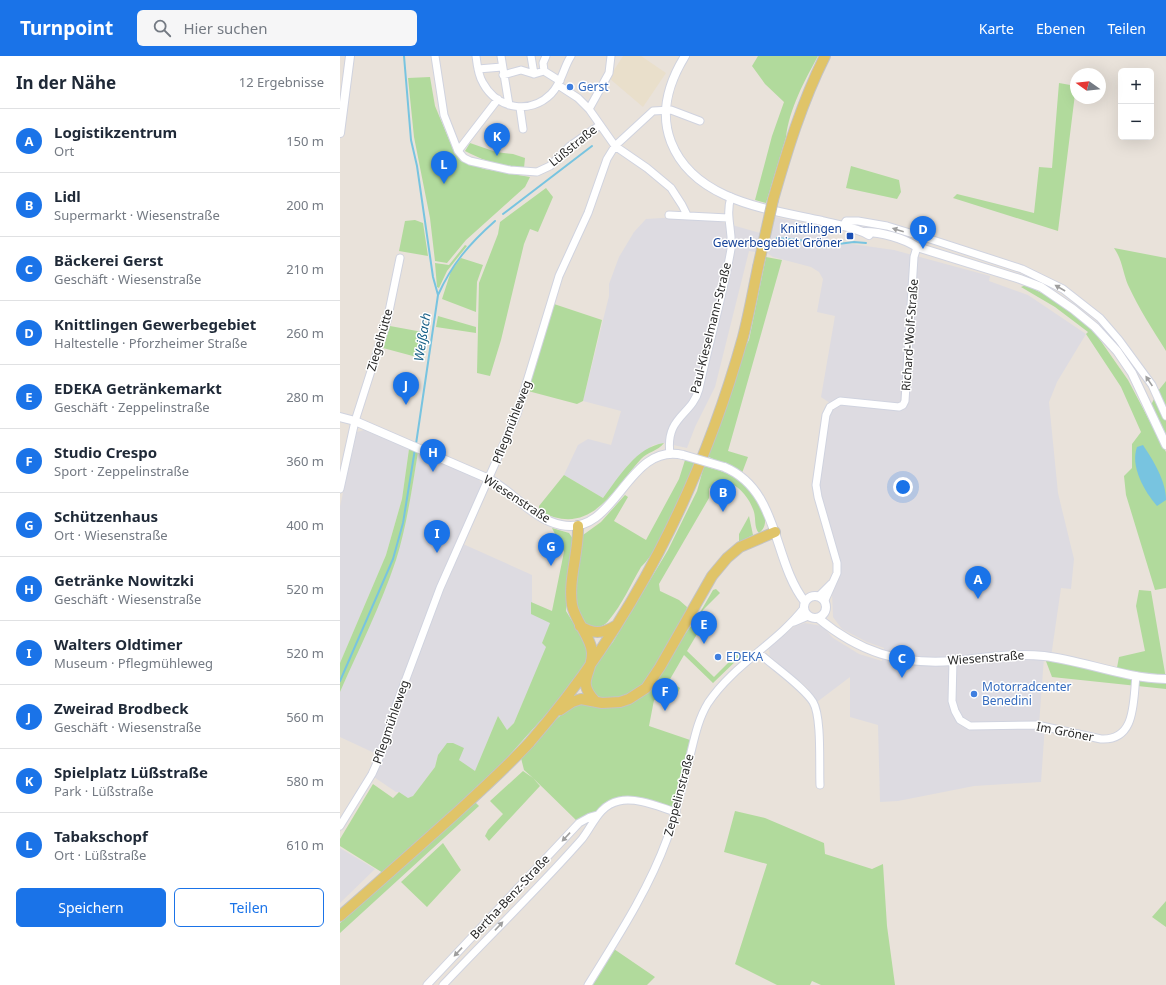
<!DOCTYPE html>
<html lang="de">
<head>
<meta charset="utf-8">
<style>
	:root { --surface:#fff; --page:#f6f6f7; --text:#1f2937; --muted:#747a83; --line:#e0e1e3; --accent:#1a73e8 }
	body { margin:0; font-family:"Noto Sans",sans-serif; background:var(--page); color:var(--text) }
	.controls { position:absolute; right:12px; top:12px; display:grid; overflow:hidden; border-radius:6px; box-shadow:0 4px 16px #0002 }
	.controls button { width:36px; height:36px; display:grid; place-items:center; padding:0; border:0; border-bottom:1px solid var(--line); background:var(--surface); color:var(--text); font:20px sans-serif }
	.compass { position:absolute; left:730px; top:12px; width:36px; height:36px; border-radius:50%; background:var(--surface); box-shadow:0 4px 16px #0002; rotate:285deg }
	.you { position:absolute; left:563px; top:431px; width:14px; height:14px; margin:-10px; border:3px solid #fff; border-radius:50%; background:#1a73e8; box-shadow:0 0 0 6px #1a73e833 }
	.badge { display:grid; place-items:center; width:26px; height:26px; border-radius:50%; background:var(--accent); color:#fff; font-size:13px; font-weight:700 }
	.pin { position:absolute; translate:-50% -33px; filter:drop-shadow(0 1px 2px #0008) }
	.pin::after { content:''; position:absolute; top:21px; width:14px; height:12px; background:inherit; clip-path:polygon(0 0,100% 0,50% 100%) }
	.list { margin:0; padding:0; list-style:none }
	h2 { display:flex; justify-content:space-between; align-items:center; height:52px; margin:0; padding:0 16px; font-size:17px }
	h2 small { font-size:13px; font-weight:400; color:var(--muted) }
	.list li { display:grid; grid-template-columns:26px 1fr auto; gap:12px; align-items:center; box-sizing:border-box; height:64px; padding:0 16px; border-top:1px solid var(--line) }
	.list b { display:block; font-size:15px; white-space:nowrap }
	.list p { margin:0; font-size:13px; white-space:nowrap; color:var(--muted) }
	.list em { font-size:13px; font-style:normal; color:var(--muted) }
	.actions { display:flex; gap:8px; padding:12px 16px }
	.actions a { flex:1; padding:9px 0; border:1px solid var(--accent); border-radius:6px; text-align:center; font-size:14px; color:var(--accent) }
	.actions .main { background:var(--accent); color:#fff }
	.icon { flex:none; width:22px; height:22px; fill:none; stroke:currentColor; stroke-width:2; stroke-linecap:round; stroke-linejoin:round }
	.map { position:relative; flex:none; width:826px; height:929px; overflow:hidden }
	header { display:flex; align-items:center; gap:24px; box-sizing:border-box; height:56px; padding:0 20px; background:var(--accent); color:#fff }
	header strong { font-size:19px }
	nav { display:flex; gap:22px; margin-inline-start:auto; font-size:14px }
	.search { width:280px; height:36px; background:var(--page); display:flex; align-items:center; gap:10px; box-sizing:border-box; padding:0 14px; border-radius:6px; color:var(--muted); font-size:15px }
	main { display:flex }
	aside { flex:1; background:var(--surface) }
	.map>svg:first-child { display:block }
</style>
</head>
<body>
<header>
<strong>Turnpoint</strong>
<div class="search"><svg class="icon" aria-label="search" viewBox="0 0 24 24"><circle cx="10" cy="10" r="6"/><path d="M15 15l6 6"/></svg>Hier suchen</div>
<nav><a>Karte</a><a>Ebenen</a><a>Teilen</a></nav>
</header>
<main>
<aside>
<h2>In der Nähe<small>12 Ergebnisse</small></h2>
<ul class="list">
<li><span class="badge">A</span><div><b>Logistikzentrum</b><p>Ort</p></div><em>150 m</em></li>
<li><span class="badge">B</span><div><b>Lidl</b><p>Supermarkt · Wiesenstraße</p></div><em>200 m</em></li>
<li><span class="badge">C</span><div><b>Bäckerei Gerst</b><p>Geschäft · Wiesenstraße</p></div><em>210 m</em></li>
<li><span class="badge">D</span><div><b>Knittlingen Gewerbegebiet</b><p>Haltestelle · Pforzheimer Straße</p></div><em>260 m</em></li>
<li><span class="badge">E</span><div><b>EDEKA Getränkemarkt</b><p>Geschäft · Zeppelinstraße</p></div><em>280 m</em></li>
<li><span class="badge">F</span><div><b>Studio Crespo</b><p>Sport · Zeppelinstraße</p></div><em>360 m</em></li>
<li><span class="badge">G</span><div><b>Schützenhaus</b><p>Ort · Wiesenstraße</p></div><em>400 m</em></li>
<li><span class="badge">H</span><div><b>Getränke Nowitzki</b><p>Geschäft · Wiesenstraße</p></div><em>520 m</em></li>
<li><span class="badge">I</span><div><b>Walters Oldtimer</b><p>Museum · Pflegmühleweg</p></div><em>520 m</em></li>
<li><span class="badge">J</span><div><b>Zweirad Brodbeck</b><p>Geschäft · Wiesenstraße</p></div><em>560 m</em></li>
<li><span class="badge">K</span><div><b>Spielplatz Lüßstraße</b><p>Park · Lüßstraße</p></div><em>580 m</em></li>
<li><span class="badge">L</span><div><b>Tabakschopf</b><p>Ort · Lüßstraße</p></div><em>610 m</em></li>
</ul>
<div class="actions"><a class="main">Speichern</a><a>Teilen</a></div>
</aside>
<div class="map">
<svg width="826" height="929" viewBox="0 0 826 929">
	<rect width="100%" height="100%" fill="#e9e2da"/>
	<path fill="#dddbe1" d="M338,161L378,165L420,177L415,196L409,195L375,331L355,371L347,392L324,387L313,389L289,408L263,442L224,419L238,389L248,383L271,389L281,355L243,345L269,240V228L279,201L294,176L306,163Z
		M435,161L484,171L490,185L554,194L650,220L649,225L688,239L746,278L717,326L709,346L718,437L734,503L731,533L721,532L711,601H704L699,669H705L701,726L634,730L558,745L540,746L538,669L510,661V621L477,646L467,631L430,600L429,594L430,591L454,571L465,567L482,570L493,582L519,598L542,605L544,592L527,586L502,573L493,561L492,537L498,524L500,509L481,440L479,426L490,358L496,351L481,341L495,260L477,256L483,223L479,216L471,211L433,201L427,197Z
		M24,374L69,393L62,443L46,499L0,607V450L17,376Z
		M78,396L138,422L146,436L123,488L192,519V553L211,567L202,587L207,591L174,667L167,674L158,660L135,716L119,704L98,699L95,711L73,740L68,742L59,736H56L34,721L43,701L0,681V636L45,533L56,502L68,455Z
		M0,792L35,813L0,847Z"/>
	<path fill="#e9dfcb" d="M283,0H301L326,17L303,51L269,22Z"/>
	<path fill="#b1da9c" d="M418,0H478C465,24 449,53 446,81L426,147L415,144L432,80L444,46L425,28L412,10Z
		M90,21L95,50L115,98L121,105L144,113L190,121L185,131L126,184L107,207L95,205L90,162L74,81L68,22Z
		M719,27L736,30L718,175L613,142L617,138L694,157L699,111L712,112Z
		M130,87L156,96L173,98L185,102L184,112C163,111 144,105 125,95Z
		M511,110L559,124L561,136L557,143L506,132Z
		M206,132L213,141L198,176L190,173L184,188L161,284L150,320L137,317L139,227L158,178L160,166Z
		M75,164L83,167L88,200L59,195L65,165Z
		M125,189L127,190L107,215L99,232L97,231L95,207L109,209Z
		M774,192L826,202V295C813,274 799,253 788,229C783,217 782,203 774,192Z
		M426,201L442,204L388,395L408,401L402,417L367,400L401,299L409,284Z
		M121,202L143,209L137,226L136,256L102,243L111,215Z
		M686,229L719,246L751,271L788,324L826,396V532L815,534L786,439L784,420L792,412V388L801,376L781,331L746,278L748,276L715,251L681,231Z
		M214,248L262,264L243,345L237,348L188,335Z
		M98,260L136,271V277L96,271Z
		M50,270L88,277L84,303L43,292Z
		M826,325V385L811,349L818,335Z
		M324,387C318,395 307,396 301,403C271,436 251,482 199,455V450L224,419L263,442C279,421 296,391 324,387Z
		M69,393L78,396C72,432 67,469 56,504C41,549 19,593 0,636V607L46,499L62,443Z
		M345,404L355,407C343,436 323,490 301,511C291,528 282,549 269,564C265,570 257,573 250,571C224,565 240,498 243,479L261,466L285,439L288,441L274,465L306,484L339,423Z
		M364,410C374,413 384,415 393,420C408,428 438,463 419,477C414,472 416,463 414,456C409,439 393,422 375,425L369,433V442L319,528L320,535L339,544L347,551C346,561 338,572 333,581C318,609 290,664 251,636L250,621L252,613L273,586L328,494L357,435Z
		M409,460L413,479L399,486V478Z
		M212,472L229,477L233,483L226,555L248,591L247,605L244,612L209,655L165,704L109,759L43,817L0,790V783L33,728L53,742L59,736L68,742L73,740L95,711L98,699L107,687H113L124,692L119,704L135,715L158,660L167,674L174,667L206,591L202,587L210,567L191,558V546L212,555L224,496Z
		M376,533L380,537L363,554L361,559L366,563L347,595L374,621L399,596L401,600L373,627L344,599L329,625L340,632L334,645L328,638L321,645L314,644L309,670L353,685L336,756L279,745L239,767L193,722L200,730L149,785L145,780L148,774L163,758L150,745L183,715L193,722L184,714L181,702L207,671L233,649L300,642L358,560L373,534Z
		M799,534L811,535L826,623V633L712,621L704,600L776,617L779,601L805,595L796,550Z
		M135,746L139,750L0,877V867Z
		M395,755L425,762L484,787L485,798L532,813L543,808L547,870L555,929H481L472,925L470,929H437L395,908L427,808L384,796Z
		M103,787L121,814L87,851L61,826Z
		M826,845V871L812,861Z
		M271,891L315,921L307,929H248Z"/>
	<path fill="#78c4e0" d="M803,389C813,404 826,425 826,444L817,450C804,435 790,410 797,391Z"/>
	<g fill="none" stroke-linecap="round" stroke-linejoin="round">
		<path stroke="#78c4e0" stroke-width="2" d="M64,0L71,84L77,110L93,221L98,239L76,388
			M163,158L252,90
			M437,182L498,188L514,186L526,187
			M98,239C112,208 129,188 155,165
			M0,625L53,503L63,467L75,393"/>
		<g stroke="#d0d3df" stroke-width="9">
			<path id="minor" d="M95,0L104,59L118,95L124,102L130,105L170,114L197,116L210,110L230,90L260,69
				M136,0C137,9 138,19 143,27C157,53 190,59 211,38C222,27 223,12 231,0
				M161,0L169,49
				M191,0L194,18
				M138,13L162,11
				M204,15L220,25
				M163,19L181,14L194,18L204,15L203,7L206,0
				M218,29L238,42L249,53L275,90L307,112L331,132L342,149L347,159
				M180,52L183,73
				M249,53L269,17L271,0
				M118,95L158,43
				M329,159L388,162
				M503,170L506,165H518L547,170L593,184L682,213L723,233L760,262L779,284L812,329L826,360
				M330,398C325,360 352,360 359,333C369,286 383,240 391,193C393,175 385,160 391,141
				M0,433L15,365L47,265L60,202
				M479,540L491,528
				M485,544L497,517V507L478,441L476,429L486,359L490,351L500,345L559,351L563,349L565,345L574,201L577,191
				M454,566L468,560
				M418,596C433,610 463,630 473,646C482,661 479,710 480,729
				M613,605L612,645L615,655L620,664L630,670L697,669L761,683C796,685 793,646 796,620
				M0,770L32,718L41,698L57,647L100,532L177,358L219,220L248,157L267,103L275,90L313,55L331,54L360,65
				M87,929L239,767L250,761L257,759
				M103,929C149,880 198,833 242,783C253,769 259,749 279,745C297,741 319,751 336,756
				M248,929C277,882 308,835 327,783C336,757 342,731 349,704C354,685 357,665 368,647C393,609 437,587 464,552"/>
		</g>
		<g stroke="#d0d3df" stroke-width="10">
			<path id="tertiary" d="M345,0C329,26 319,55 331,86C354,145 428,153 482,165C497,169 516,171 529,179
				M0,77L10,0
				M525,176C541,176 563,182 577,191L680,223L701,231L733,253L755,271L777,295L792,317L826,389
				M0,361L15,365L149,423C173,436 193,463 221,469C277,481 286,386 343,399
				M384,411C440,434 432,504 465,546
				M464 551a11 11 0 1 1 22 0a11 11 0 1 1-22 0Z
				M478,562C519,596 560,609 613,605C644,602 672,597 704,600C745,605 783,622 826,623"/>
		</g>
		<g stroke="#c3c3c3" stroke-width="12">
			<path id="primary" d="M433,144C447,95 462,46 485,0
				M238,470C239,496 228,523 232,549C235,565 252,583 252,597C252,619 236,625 255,645
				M240,570C253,578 262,578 275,570
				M220,654L232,646L241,643L262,647L280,646L289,643L306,632L320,611L372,520L387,502L400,491L435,476
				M0,860C38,827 75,794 113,760C139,736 166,712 190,686C291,570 362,429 403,281C409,258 413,235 418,211"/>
		</g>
		<use href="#minor" stroke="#fff" stroke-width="7"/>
		<use href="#tertiary" stroke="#fff" stroke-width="8"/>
		<use href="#primary" stroke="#e0c468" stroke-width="10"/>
		<g stroke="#d0d3df" stroke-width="10" stroke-linecap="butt">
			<path id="tertiary-bridge" d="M343,399L384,411"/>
		</g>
		<g stroke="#c3c3c3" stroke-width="12" stroke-linecap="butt">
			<path id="primary-bridge" d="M418,211L433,144"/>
		</g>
		<use href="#tertiary-bridge" stroke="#fff" stroke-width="8"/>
		<use href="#primary-bridge" stroke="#e0c468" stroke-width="10"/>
	</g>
	<defs><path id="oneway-solid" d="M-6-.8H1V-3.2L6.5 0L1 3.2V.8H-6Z"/></defs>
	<g fill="#9e9e9e">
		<use href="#oneway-solid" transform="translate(558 174) rotate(-163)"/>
		<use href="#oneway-solid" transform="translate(720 232) rotate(-150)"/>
		<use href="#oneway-solid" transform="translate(809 325) rotate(-124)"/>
		<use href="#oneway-solid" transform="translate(226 781) rotate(133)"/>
		<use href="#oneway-solid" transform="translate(159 870) rotate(-47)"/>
		<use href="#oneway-solid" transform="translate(118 896) rotate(133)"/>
	</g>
	<g fill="#3f7fe0" stroke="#fff" stroke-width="1.5">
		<circle cx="230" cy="31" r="4"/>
		<circle cx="378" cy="601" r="4"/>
		<circle cx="634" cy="638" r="4"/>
	</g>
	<rect fill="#1a4fb4" stroke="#fff" stroke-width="1.5" x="506" y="176" width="8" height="8" rx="2"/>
	<g text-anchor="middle" stroke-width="3" stroke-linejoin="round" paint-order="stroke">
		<g font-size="12" fill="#366cbe" stroke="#fff" text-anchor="start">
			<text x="238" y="35">Gerst</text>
			<text x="386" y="605">EDEKA</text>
			<text x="642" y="635">Motorradcenter<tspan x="642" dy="14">Benedini</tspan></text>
		</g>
		<g font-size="12" fill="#282828" stroke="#fff">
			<text transform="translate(233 90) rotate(-39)" y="4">Lüßstraße</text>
			<text transform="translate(371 272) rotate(-76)" y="4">Paul-Kieselmann-Straße</text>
			<text transform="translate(570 279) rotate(-86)" y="4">Richard-Wolf-Straße</text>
			<text transform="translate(40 284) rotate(-74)" y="4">Ziegelhütte</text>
			<text transform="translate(172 366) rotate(-69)" y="4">Pflegmühleweg</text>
			<text transform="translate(177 443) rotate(33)" y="4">Wiesenstraße</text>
			<text transform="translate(646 602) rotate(-4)" y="4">Wiesenstraße</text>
			<text transform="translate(51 666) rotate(-71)" y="4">Pflegmühleweg</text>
			<text transform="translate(725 676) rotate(11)" y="4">Im Gröner</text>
			<text transform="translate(339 739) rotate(-75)" y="4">Zeppelinstraße</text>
			<text transform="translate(170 841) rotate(-47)" y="4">Bertha-Benz-Straße</text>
		</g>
		<g font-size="12" fill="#164399" stroke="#fff" text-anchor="end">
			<text x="502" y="177">Knittlingen<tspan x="502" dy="14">Gewerbegebiet Gröner</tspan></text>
		</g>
		<g font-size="13" font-style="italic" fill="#1b6288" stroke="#fff">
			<text transform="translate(82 281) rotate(-81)" y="5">Weißach</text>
		</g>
	</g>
</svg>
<div class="controls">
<button>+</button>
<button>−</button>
</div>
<svg class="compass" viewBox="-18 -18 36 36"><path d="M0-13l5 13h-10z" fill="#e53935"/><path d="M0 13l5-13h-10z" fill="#747a83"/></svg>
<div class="you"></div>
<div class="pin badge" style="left:638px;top:543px">A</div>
<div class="pin badge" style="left:383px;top:456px">B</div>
<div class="pin badge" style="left:562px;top:622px">C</div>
<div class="pin badge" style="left:583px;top:193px">D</div>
<div class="pin badge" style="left:364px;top:588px">E</div>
<div class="pin badge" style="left:325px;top:655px">F</div>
<div class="pin badge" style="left:211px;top:510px">G</div>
<div class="pin badge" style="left:93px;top:416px">H</div>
<div class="pin badge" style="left:97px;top:497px">I</div>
<div class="pin badge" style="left:66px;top:349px">J</div>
<div class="pin badge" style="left:157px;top:100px">K</div>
<div class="pin badge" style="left:104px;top:128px">L</div>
</div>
</main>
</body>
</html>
